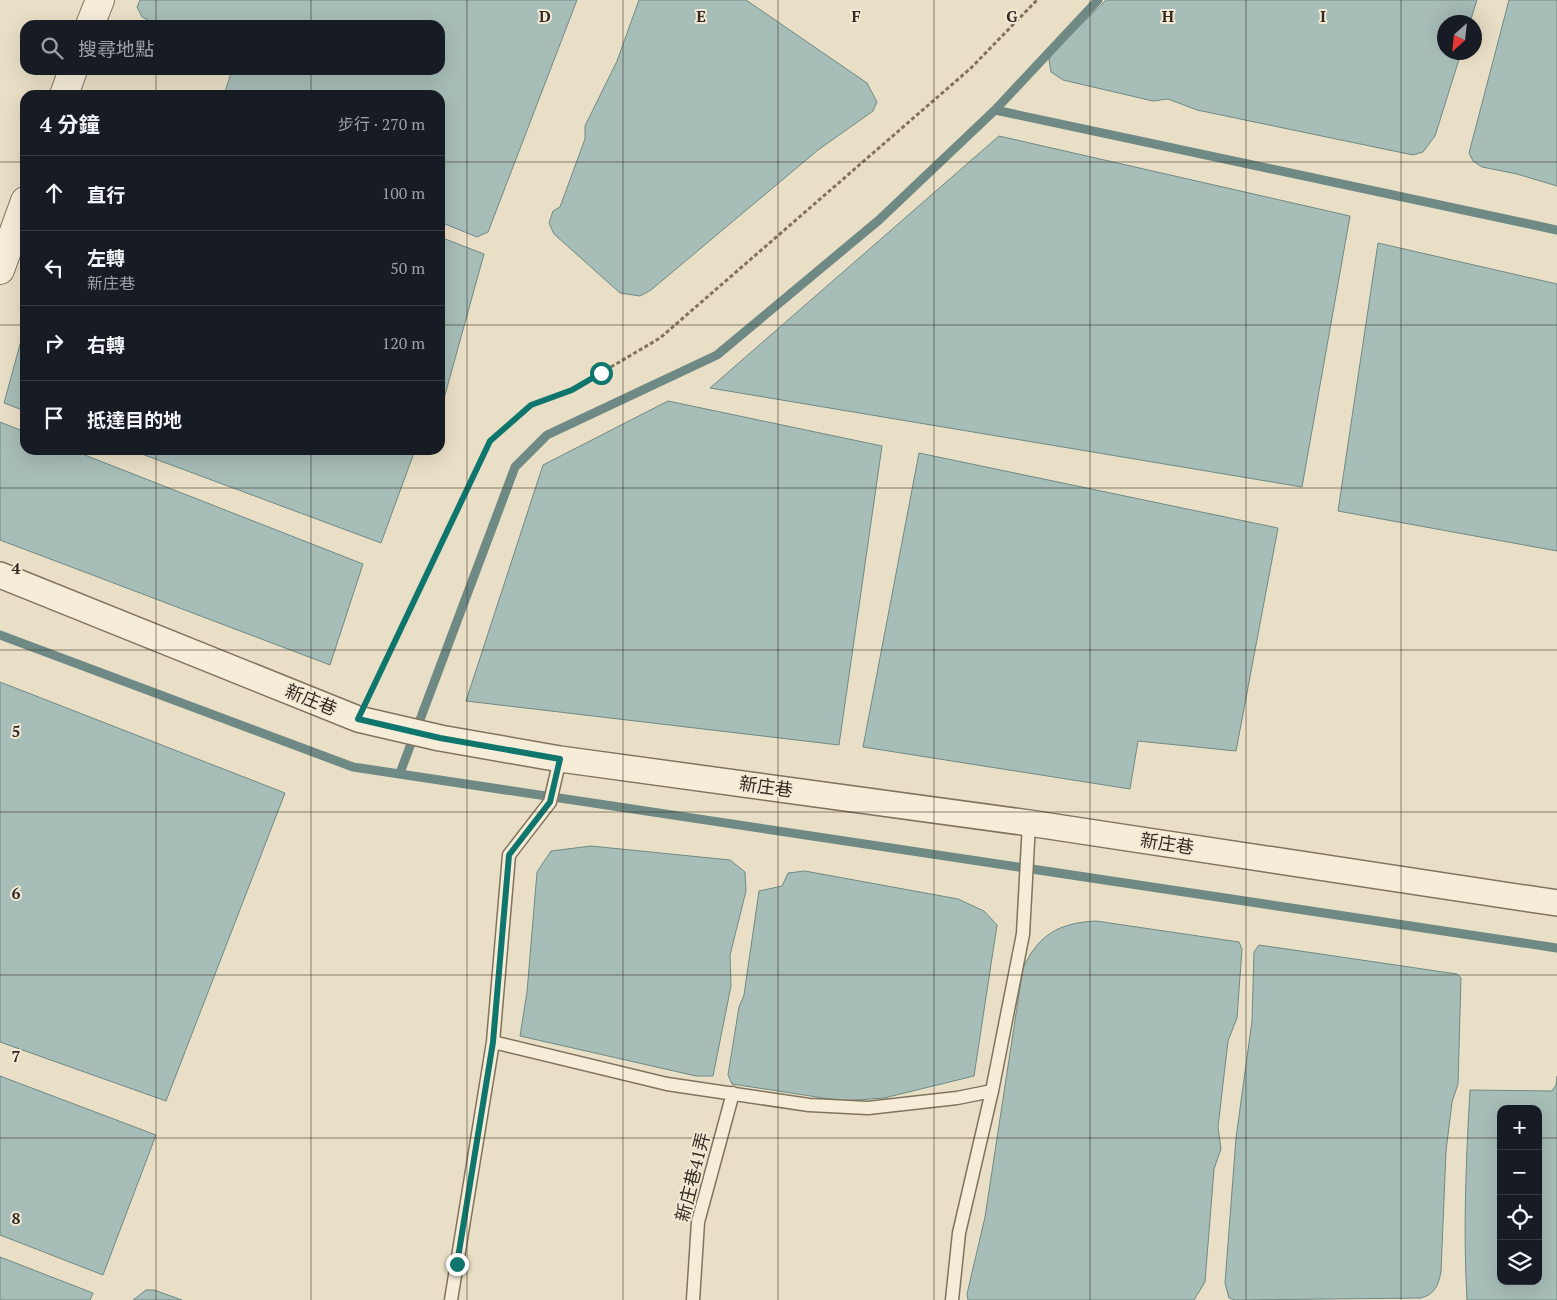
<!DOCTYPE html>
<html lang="zh-TW">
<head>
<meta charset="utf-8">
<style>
	:root { --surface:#171b24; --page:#242831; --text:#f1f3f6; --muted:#9ea1a6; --line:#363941 }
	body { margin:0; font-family:"PT Serif","Noto Sans TC",serif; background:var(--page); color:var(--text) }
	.controls { position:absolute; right:15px; bottom:15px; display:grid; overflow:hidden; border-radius:10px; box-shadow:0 5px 20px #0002 }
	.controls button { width:45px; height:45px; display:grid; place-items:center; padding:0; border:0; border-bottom:1px solid var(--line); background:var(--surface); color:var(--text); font:25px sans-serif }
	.compass { position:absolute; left:1437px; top:15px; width:45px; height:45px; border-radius:50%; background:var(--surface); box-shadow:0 5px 20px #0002; rotate:207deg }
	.stop { position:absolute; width:15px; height:15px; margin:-11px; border:4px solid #0f766e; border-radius:50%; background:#fff }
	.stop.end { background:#0f766e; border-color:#fff; box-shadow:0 1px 5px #0008 }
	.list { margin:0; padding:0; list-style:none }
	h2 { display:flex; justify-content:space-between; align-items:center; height:65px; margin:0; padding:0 20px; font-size:21px }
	h2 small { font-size:16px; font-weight:400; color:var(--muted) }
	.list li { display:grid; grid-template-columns:32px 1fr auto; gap:15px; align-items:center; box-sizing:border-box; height:75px; padding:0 20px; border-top:1px solid var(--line) }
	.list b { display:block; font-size:19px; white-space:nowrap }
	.list p { margin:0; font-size:16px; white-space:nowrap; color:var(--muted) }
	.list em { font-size:16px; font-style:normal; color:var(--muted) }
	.icon { flex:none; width:28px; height:28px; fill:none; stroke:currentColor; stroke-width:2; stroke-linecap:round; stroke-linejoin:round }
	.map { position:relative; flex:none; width:1557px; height:1300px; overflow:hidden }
	.search { position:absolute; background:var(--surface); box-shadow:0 5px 20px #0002; left:20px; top:20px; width:425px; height:55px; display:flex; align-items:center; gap:12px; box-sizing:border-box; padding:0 18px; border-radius:15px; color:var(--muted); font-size:19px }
	.panel { position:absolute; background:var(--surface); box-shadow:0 5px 20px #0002; left:20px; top:90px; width:425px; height:365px; border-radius:15px }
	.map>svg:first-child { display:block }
</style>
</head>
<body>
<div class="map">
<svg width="1557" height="1300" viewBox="0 0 1557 1300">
	<rect width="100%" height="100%" fill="#e9dfc6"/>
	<path fill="#a7bdb7" stroke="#6f8a84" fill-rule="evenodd" d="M140,0H577L488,232L477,237L440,222V95H224L232,70H440V25H159L142,17L137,7Z
		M639,0H746L867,83L877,102L873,111L818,150L651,290L640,296L620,293L554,234L549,223L553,211L560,207L585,139V126L617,61Z
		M1106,0H1477L1470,22H1444V52L1461,53L1435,136L1423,152L1413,155L1197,110L1168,99L1153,101L1063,80L1051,72L1049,60L1051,54Z
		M1509,0H1557V186L1517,174L1482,167L1473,161L1469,153Z
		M999,136L1350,216L1302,487L710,388Z
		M440,237L484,254L440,413Z
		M1378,243L1557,284V551L1338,511Z
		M25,326V411L4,403Z
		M668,401L882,446L839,745L466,701L543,465Z
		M0,422L25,432V450H72L363,564L330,665L0,540Z
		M131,450H415L381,543Z
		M919,453L1278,528L1236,751L1138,741L1130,789L863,747Z
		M0,682L285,793L166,1101L0,1042Z
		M591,846L730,860L745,872L746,891L730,955L731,986L713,1076H696L520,1036L527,992L537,872L551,851Z
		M805,871L958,899L984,911L997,925L974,1076L884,1098L843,1101L732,1084L728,1075L739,1007L744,995L759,891L782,886L788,873Z
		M1096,921L1239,942L1242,949L1237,1018L1228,1041L1218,1127L1221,1149L1214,1169L1205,1282L1194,1300H968L967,1294L985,1217L1023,968C1039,934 1059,923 1096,921Z
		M1259,945L1457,974L1461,978L1458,1084L1452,1102L1446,1151L1441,1272C1438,1286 1435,1294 1421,1298L1235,1300L1229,1298L1225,1283L1236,1138L1252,1021L1254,952Z
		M0,1076L156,1135L103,1275L0,1235Z
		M1557,1076V1300H1467C1463,1229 1466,1160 1470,1090L1552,1091L1556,1085ZM1501,1109H1538V1281H1501Z
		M0,1257L93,1293L90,1300H0Z
		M146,1290H154L182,1300H133Z"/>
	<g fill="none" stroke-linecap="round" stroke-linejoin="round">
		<path stroke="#6f8a84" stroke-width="9" d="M995,110L1557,230
			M0,635L353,767L1557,948
			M400,773L515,467L547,435L717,355L879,220L995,110L1098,0"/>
		<g stroke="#82725e" stroke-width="15">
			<path id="service" d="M493,1042L667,1084L809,1105L868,1108L957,1098L992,1091
				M451,1300L493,1042L509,855L550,802L560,759
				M693,1300L698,1222L733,1093
				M952,1300L959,1233L992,1091L1023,934L1029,823"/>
		</g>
		<g stroke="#82725e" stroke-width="28">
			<path id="minor" d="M0,575L358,719L440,738L560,759L1029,823L1557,903"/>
		</g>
		<g stroke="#82725e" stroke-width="30">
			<path id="tertiary" d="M90,25L100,0
				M64,95L73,70
				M0,270L25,201"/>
		</g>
		<path stroke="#82725e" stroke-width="3" stroke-dasharray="4 2.5" stroke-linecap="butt" d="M370,693L490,441L531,405L572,390L660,338L971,68L1037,0"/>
		<use href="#service" stroke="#f5edd8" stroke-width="12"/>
		<use href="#minor" stroke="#f5edd8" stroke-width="25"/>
		<use href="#tertiary" stroke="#f5edd8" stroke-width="28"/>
	</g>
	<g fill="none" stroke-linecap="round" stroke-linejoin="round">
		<path stroke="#0f766e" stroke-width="6" d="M457,1264L493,1042L509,855L550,802L560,759L440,738L358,719L490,441L531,405L572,390L601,373"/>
	</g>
	<path fill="none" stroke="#342a20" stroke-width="1" stroke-opacity="0.55" d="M156,0V25M311,0V25M467,0V1300M623,0V1300M778,0V1300M934,0V1300M1090,0V1300M1246,0V1300M1401,0V1300M156,70V95M311,70V95M0,162H25M440,162H1557M0,325H25M440,325H1557M156,450V1300M311,450V1300M0,488H1557M0,650H1557M0,812H1557M0,975H1557M0,1138H1501M1538,1138H1557"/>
	<g text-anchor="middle" stroke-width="4" stroke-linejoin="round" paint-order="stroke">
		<g font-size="18" fill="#342a20" stroke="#f1e9d5">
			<text transform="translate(311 700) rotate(22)" y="6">新庄巷</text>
			<text transform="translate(766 787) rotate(8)" y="6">新庄巷</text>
			<text transform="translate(1167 844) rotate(9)" y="6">新庄巷</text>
			<text transform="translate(693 1177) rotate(-76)" y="6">新庄巷41弄</text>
		</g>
	</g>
	<g font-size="16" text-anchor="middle" font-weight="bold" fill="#342a20" stroke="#f1e9d5" stroke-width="4" stroke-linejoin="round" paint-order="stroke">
		<text x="545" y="22">D</text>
		<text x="701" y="22">E</text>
		<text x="856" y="22">F</text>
		<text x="1012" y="22">G</text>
		<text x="1168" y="22">H</text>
		<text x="1323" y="22">I</text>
		<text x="16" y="574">4</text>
		<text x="16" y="737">5</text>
		<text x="16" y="899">6</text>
		<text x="16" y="1062">7</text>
		<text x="16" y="1224">8</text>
	</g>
</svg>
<div class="controls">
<button>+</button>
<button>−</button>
<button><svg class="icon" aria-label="locate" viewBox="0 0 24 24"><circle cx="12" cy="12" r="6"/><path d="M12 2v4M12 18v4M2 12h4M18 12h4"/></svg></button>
<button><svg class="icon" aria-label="layers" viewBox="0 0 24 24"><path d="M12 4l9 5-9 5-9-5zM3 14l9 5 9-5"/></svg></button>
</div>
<svg class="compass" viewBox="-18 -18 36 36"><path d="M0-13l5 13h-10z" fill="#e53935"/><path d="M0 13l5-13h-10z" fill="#9ea1a6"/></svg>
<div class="stop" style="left:601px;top:373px"></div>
<div class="stop end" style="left:457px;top:1264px"></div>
<div class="search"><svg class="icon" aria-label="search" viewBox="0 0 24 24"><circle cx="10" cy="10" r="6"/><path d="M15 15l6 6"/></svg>搜尋地點</div>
<section class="panel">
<h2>4 分鐘<small>步行 · 270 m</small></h2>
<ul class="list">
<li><svg class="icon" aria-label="ahead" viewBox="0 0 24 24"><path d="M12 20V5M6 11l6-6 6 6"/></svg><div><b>直行</b></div><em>100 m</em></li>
<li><svg class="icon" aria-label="left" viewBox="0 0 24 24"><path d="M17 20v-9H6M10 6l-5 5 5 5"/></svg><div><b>左轉</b><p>新庄巷</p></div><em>50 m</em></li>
<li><svg class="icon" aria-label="right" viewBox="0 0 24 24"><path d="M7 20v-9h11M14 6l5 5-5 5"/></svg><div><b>右轉</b></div><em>120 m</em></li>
<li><svg class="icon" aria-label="arrive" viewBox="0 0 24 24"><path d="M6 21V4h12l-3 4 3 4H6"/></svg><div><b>抵達目的地</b></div></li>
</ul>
</section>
</div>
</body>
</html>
